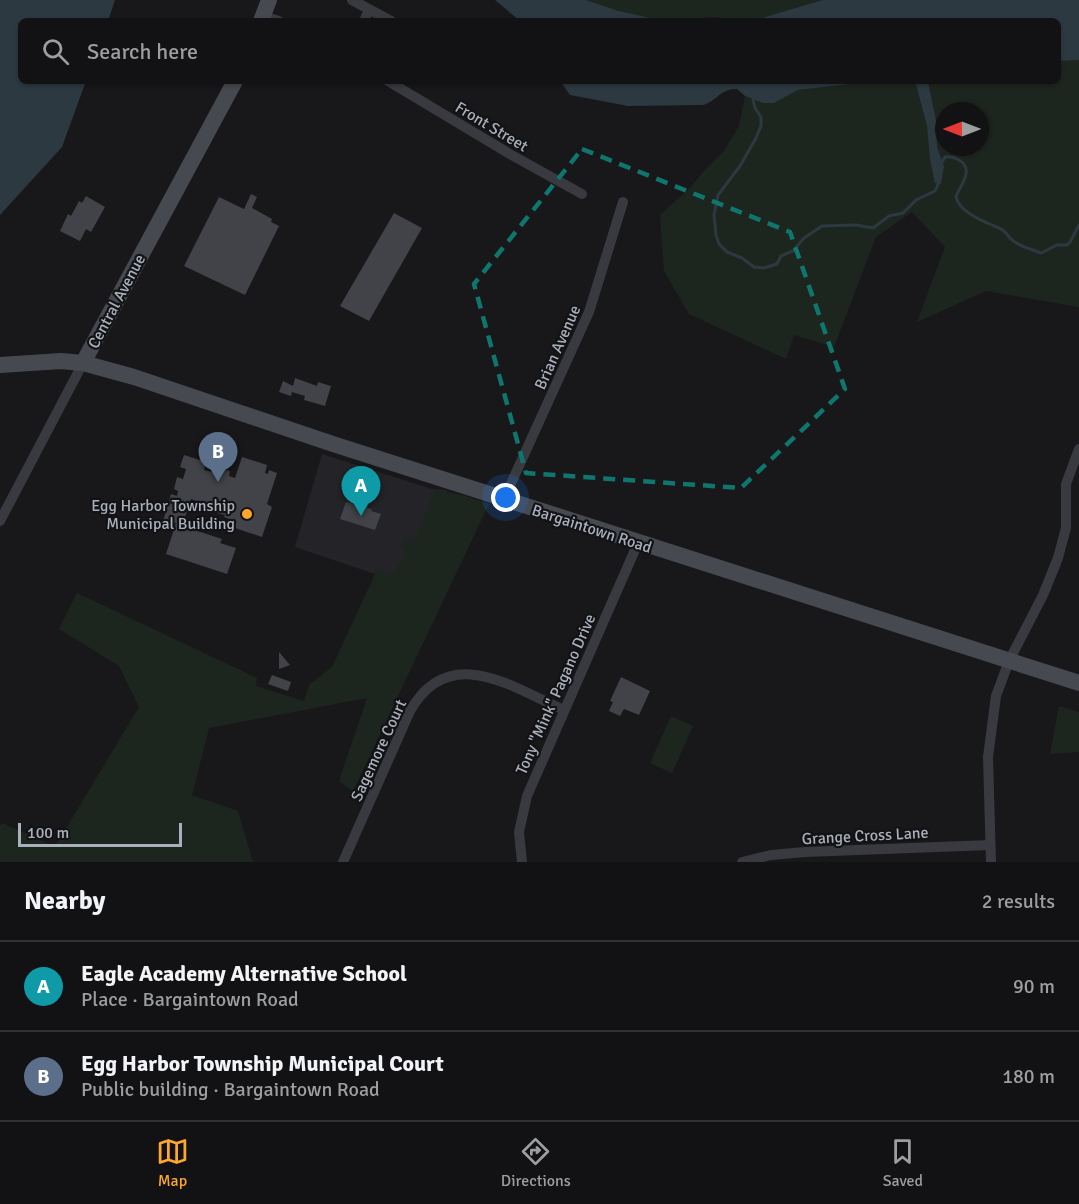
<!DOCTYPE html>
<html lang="en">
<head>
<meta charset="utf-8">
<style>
	:root { --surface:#121214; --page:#1f2022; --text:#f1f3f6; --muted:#9c9ea0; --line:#313234; --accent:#ffa72c }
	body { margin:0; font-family:Signika,sans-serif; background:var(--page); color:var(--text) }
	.compass { position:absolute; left:935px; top:102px; width:54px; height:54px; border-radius:50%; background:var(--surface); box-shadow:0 2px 4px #0004; rotate:270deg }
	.scale { position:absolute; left:18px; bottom:15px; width:164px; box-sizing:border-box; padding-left:6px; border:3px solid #a9b0bc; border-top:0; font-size:16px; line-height:21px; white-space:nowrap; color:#a9b0bc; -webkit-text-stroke:4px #131316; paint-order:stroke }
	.you { position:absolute; left:506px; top:498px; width:21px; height:21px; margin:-15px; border:4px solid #fff; border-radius:50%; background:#1a73e8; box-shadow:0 0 0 9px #1a73e833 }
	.badge { display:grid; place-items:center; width:39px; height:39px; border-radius:50%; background:var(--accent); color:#fff; font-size:20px; font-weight:700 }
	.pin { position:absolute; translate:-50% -50px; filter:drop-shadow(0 2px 3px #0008) }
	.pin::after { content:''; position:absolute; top:32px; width:21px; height:18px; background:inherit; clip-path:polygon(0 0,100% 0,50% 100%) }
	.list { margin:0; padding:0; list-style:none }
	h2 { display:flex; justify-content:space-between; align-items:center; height:78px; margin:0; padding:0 24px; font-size:26px }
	h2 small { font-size:20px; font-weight:400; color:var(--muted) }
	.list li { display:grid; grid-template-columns:39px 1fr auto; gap:18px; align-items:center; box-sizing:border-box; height:90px; padding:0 24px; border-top:2px solid var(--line) }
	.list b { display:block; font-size:22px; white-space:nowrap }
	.list p { margin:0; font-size:20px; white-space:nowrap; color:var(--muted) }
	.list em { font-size:20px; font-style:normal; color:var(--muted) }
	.icon { flex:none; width:33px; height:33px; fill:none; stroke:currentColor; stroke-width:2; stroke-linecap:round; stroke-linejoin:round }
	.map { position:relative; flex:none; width:1079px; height:862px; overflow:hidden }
	.search { position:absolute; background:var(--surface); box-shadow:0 2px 4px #0004; left:18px; right:18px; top:18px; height:66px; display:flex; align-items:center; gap:15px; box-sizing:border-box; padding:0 21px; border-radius:9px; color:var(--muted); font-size:22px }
	.sheet { height:258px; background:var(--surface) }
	nav { display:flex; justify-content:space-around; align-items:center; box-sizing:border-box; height:84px; border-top:2px solid var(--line); background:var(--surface); font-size:16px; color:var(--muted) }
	nav a { display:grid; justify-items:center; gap:3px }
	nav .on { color:var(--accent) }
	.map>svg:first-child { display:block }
</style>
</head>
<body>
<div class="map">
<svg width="1079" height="862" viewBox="0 0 1079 862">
	<rect width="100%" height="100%" fill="#18181b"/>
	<path fill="#242428" d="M322,454L432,489L447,490L416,588L295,547Z"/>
	<path fill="#1d261e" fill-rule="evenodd" d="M586,0H823C800,7 776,17 753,21C737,23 723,16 707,17C701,18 696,21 689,21C654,22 620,12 586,0Z
		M1079,60V307L986,291L917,322L945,247L912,212L876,237L834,347L794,335L786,359L689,314L664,271L660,215L691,187L703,172L724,151L739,126L745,96L763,103H774L798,90L879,81H915L927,126L932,166L943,164L937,147L936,120L928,81H1058V61ZM944,111H980V147H944Z
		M436,489L465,496L489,504L353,791L339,781L367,698L209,728L192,795L238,811L253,862H0V826L2,823L55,847L139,707L119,666L59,629L77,593L257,678L256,686L304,701L309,685L332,667L375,574V569L391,575L403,560L405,551L400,546L404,537L414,540Z
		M1059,706L1079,712V752L1050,754Z
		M671,716L693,726L672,773L650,763Z"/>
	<path fill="#2c3940" d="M0,0H115L108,21H21V81H86L62,147L0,215Z
		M495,0H586L619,11L664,21H520Z
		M823,0H1079V60L1058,61V21H752Z
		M560,81H879L798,90L774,103H763L745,96L737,89C721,88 717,101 703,105L628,106L570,95Z
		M915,81H928L936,120L937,147L944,166L941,184L935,183L930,159L927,126Z"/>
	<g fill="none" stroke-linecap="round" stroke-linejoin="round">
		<path stroke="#2c3940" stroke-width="3" d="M753,99L755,108L761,117V126L756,138L740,166L718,195L714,215L716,235L719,244L727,252L742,258L754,267L764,268L777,264L781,256L793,251L804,238L822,226L856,225L873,228L889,216L903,213L916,200L935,191L939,182
			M941,164L945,157C955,156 968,162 966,174C965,182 958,190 956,197C959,213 988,223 1001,229C1007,232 1009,239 1015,242C1023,248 1032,249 1041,253L1057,245H1067L1070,242L1079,225"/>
	</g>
	<path fill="#424348" d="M251,194L257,197L252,208L272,219L271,222L279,226L245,295L184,266L219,197L244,209Z
		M86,196L105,207L91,232L86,229L80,241L60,231L68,214L71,216L79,201L82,203Z
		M394,213L422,228L369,321L340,306Z
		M295,378L317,386L318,382L331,386L325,406L304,400L305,396L292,392L291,396L279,392L283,381L293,386Z
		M184,455L206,462L204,470L212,472L214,466L230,471L229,476L235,478L242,457L267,465L265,473L268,474L269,470L277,473L267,504L272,507L262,537L229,526L232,520L224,517L225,515L200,509L202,503L191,499L182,526L222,539L220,543L236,548L227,574L166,554L176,523L163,521L171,494L177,496L178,491L174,489L177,477L183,479L186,469L180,467Z
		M362,501L369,503L367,508L372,509L371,511L381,514L375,530L340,519L346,502L360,505Z
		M279,652L290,665L279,669Z
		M272,675L291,682L288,691L268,684Z
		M621,677L650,691L639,715L624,709L620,716L609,711L613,702L610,701Z"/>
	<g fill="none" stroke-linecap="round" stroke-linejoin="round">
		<path stroke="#393a40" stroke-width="10" d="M352,0L391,21
			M263,16L279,21
			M364,21L369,10
			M388,81L508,153L582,194
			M504,499L589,312L623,202
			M0,521L83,363
			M343,862L410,711C449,642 512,687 564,710
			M522,862L519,832L527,796L638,543
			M742,862L771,855L805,852L990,845
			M991,862L988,757L996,696L1009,661L1043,595L1058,558L1066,528V484L1079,449"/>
		<path stroke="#464a50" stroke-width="16" d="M261,21L269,0
			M83,363L235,81
			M0,365L61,361L83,363L134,377L333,444L1079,683"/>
	</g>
	<path fill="none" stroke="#0f766e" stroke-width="4.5" stroke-dasharray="12 8" stroke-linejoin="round" d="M582,149L790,232L845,389L741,488L526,473L474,284Z"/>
	<circle fill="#ffa72c" stroke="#131316" stroke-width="2" cx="247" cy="514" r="6"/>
	<g text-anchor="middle" stroke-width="4.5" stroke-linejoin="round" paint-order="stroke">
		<g font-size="16" fill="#a9b0bc" stroke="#131316">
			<text transform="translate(492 126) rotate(31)" y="6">Front Street</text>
			<text transform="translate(116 301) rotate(-62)" y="6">Central Avenue</text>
			<text transform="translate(557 347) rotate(-66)" y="6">Brian Avenue</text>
			<text transform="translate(592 528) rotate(18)" y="6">Bargaintown Road</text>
			<text transform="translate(555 694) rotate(-66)" y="6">Tony "Mink" Pagano Drive</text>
			<text transform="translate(378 750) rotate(-65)" y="6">Sagemore Court</text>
			<text transform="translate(865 835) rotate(-3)" y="6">Grange Cross Lane</text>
		</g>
		<g font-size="16" fill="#a9b0bc" stroke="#131316" text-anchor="end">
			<text x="235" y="511">Egg Harbor Township<tspan x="235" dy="18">Municipal Building</tspan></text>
		</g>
	</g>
</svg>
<svg class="compass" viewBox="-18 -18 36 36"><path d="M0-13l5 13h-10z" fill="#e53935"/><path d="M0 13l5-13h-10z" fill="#9c9ea0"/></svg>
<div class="scale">100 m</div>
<div class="you"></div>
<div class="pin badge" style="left:361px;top:516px;background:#0f9aa8">A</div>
<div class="pin badge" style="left:218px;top:482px;background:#5c6f8a">B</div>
<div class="search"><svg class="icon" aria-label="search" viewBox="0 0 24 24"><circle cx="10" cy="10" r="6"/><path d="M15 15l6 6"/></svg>Search here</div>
</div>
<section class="sheet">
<h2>Nearby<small>2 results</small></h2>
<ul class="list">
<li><span class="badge" style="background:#0f9aa8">A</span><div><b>Eagle Academy Alternative School</b><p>Place · Bargaintown Road</p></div><em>90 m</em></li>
<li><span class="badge" style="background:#5c6f8a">B</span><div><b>Egg Harbor Township Municipal Court</b><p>Public building · Bargaintown Road</p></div><em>180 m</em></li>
</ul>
</section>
<nav>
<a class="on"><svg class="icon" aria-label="map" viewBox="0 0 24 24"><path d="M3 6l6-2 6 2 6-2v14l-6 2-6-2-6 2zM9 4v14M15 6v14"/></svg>Map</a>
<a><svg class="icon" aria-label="directions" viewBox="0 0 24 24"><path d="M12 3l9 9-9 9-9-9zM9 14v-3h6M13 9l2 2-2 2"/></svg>Directions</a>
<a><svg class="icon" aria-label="saved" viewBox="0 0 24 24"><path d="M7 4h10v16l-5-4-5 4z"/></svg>Saved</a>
</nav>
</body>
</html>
